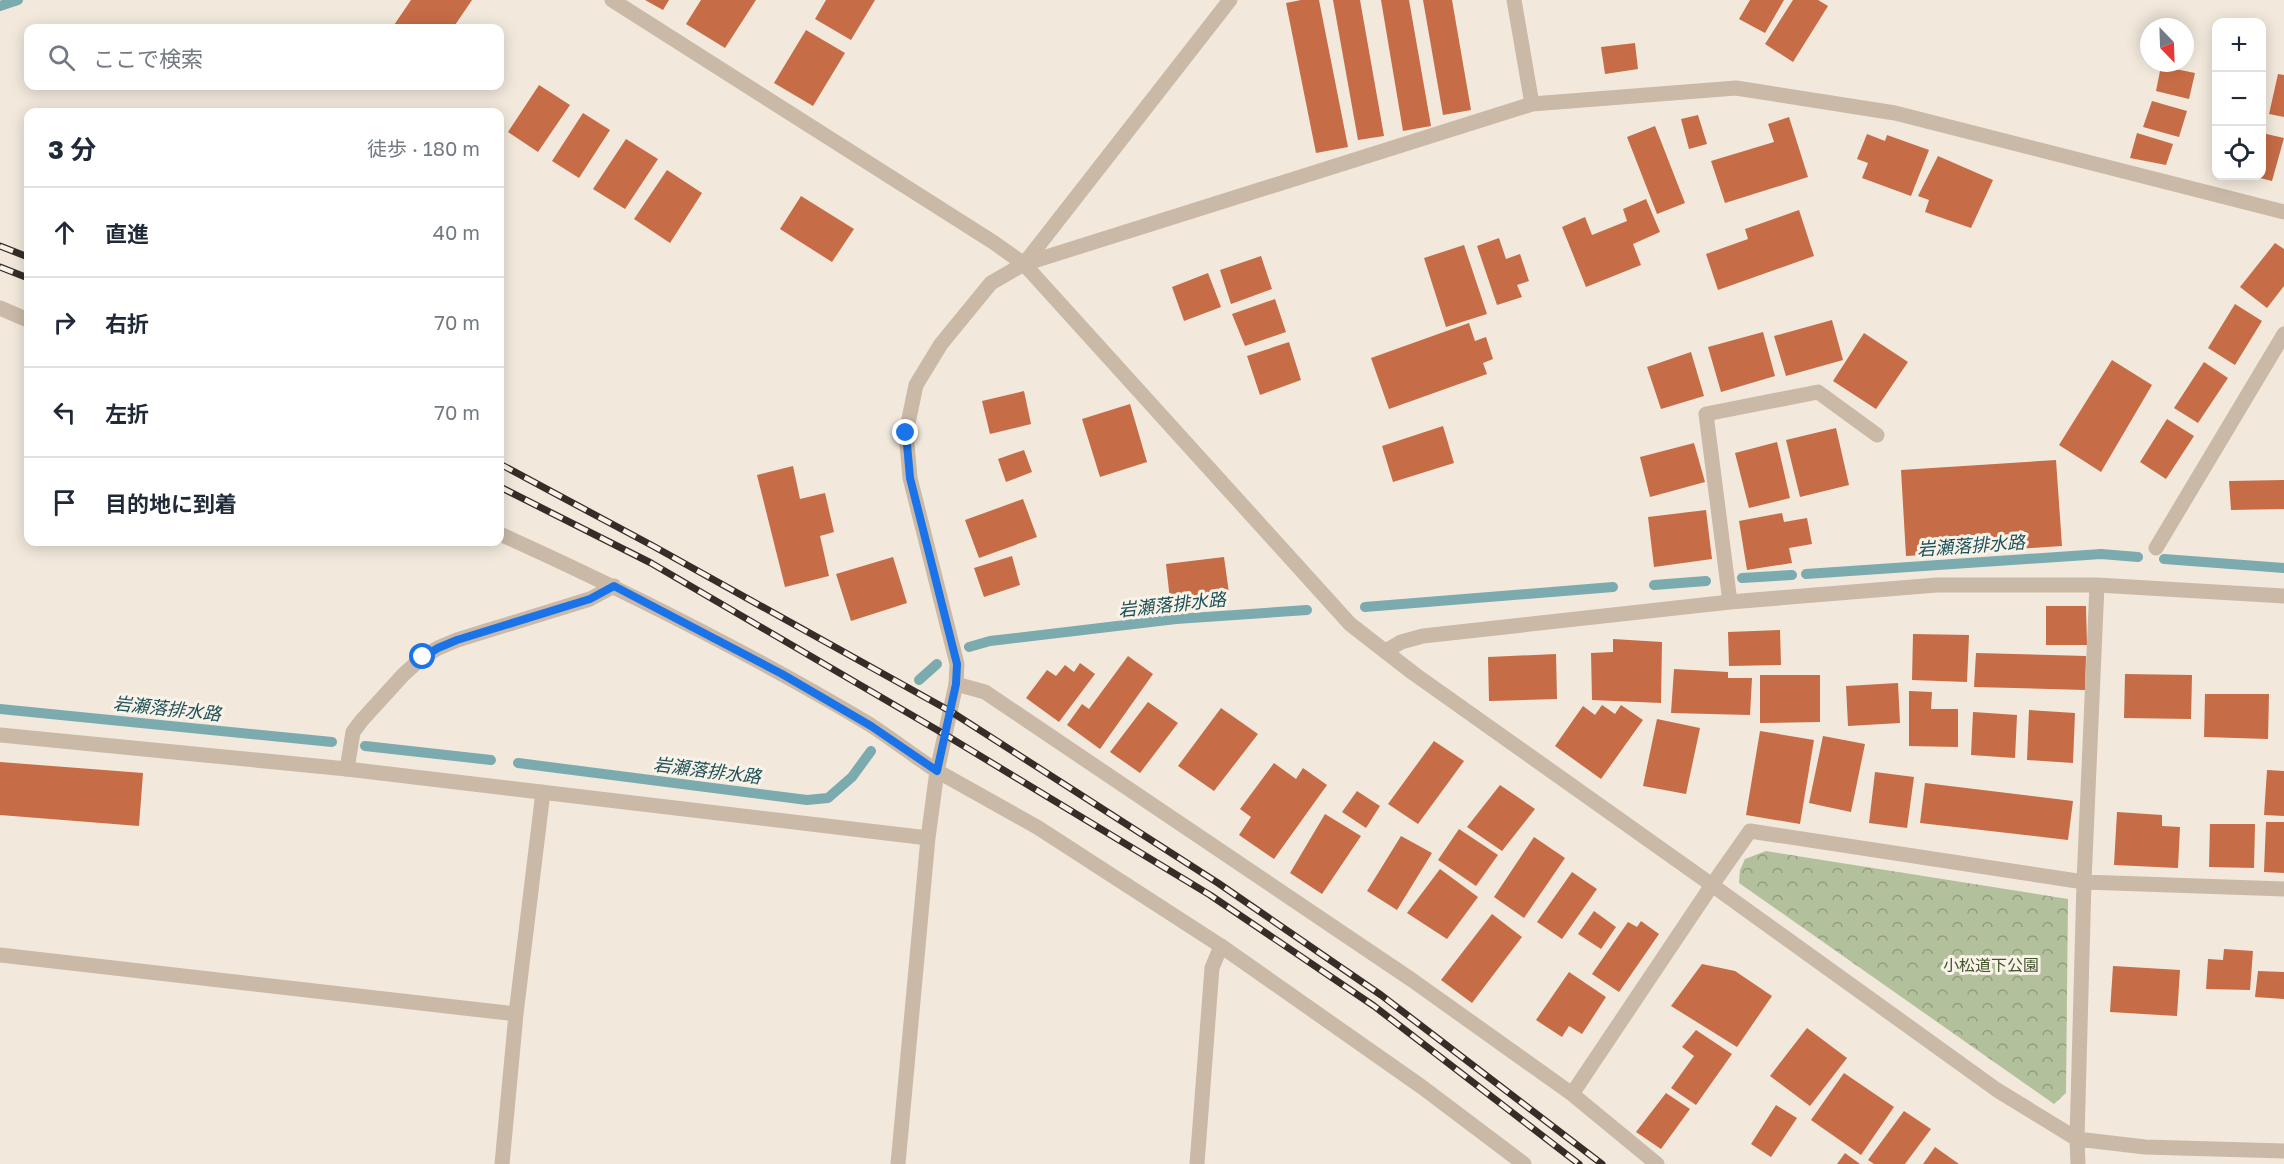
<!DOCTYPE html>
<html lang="ja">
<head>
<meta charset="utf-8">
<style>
	:root { --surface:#fff; --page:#f2f2f3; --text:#1f2937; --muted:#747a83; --line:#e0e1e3 }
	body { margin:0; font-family:"Golos Text","Noto Sans JP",sans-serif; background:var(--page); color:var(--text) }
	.controls { position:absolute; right:18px; top:18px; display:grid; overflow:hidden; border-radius:12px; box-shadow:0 3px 15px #0003 }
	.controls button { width:54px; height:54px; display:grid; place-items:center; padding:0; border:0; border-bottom:2px solid var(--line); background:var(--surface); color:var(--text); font:30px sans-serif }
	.compass { position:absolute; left:2140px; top:18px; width:54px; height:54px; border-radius:50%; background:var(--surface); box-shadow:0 3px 15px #0003; rotate:157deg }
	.stop { position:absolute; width:18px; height:18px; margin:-14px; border:4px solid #1a73e8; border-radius:50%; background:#fff }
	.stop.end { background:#1a73e8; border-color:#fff; box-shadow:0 2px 6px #0008 }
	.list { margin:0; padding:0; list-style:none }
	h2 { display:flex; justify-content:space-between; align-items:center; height:78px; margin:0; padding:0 24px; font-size:26px }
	h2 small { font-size:20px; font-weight:400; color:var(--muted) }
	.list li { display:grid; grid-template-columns:39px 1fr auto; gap:18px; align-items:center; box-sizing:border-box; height:90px; padding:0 24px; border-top:2px solid var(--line) }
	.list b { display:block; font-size:22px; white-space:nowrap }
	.list em { font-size:20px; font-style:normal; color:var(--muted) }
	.icon { flex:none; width:33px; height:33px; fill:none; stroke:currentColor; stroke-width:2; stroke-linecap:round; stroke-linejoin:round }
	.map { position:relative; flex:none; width:2284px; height:1164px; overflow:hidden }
	.search { position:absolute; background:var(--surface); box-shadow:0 3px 15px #0003; left:24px; top:24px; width:480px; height:66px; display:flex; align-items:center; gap:15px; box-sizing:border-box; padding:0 21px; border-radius:12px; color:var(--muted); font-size:22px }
	.panel { position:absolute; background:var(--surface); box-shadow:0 3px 15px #0003; left:24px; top:108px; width:480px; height:438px; border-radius:12px }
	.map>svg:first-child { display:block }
</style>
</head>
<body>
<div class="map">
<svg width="2284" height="1164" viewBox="0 0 2284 1164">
	<defs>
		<pattern id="park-crowns" width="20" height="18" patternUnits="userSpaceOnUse" patternTransform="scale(1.5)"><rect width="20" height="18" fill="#b2c19b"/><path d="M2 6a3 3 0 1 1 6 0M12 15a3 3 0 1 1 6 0" fill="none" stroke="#929d7e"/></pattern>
	</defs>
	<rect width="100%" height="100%" fill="#f2e9dc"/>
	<path fill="url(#park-crowns)" d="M1766,851L2068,899L2066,1093L2054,1104L1739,883L1740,870L1745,859Z"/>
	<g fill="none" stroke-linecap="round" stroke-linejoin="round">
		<path stroke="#7baaaf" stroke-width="10" d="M0,6L18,0
			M2164,559L2284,568
			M1806,574L2101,554L2138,557
			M1742,578L1792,575
			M1654,585L1706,581
			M1365,607L1613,587
			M969,647L990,641L1176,619L1307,610
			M919,680L937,664
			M0,709L332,742
			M365,746L491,760
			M518,763L807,800L828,798L852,777L871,751"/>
	</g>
	<path fill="#c66c46" d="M411,0H472L453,28H392Z
		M645,0H669L663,10Z
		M701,0H756L725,48L686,24Z
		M826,0H875L851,40L815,19Z
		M1301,0H1319L1348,147L1316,153L1286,3Z
		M1333,0H1360L1384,136L1358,140Z
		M1381,0H1409L1431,126L1403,131Z
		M1423,0H1452L1471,110L1443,115Z
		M1750,0H1784L1765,33L1739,19Z
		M1793,0H1818L1828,6L1793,62L1765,44Z
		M806,30L845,53L813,106L774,83Z
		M1635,43L1638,69L1605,74L1601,47Z
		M2161,66L2195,73L2189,99L2156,91Z
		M2278,74L2284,75V117L2269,114Z
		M539,85L570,105L538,152L508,132Z
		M2152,101L2187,111L2179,137L2143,127Z
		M583,113L610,130L579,178L552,161Z
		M1698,115L1707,144L1689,149L1681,119Z
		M1789,117L1808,177L1725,203L1711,161L1774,142L1768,124Z
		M1655,126L1685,203L1657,214L1627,137Z
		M2137,133L2173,144L2166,165L2130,158Z
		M2262,133L2284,138L2272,181L2252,176H2262Z
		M1867,134L1885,141L1887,135L1929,150L1911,196L1862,178L1868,163L1857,159Z
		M626,139L658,159L625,209L593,189Z
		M1938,156L1993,180L1971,228L1925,212L1929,200L1918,196Z
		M667,170L702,193L670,243L634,219Z
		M801,196L854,229L832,262L780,229Z
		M1646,199L1660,232L1633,244L1641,265L1586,287L1562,227L1585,217L1592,235L1627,221L1623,209Z
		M1799,210L1814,256L1718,290L1706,254L1748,239L1745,229Z
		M1499,238L1506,259L1520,254L1529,281L1517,285L1522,297L1497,305L1477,246Z
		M2275,243L2284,249V286L2267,308L2240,287Z
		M1464,245L1487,314L1446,327L1424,258Z
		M1261,256L1272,289L1231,304L1220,270Z
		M1208,273L1221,307L1184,321L1172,287Z
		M1275,299L1286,332L1245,346L1232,314Z
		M2235,304L2262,321L2235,365L2208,348Z
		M1832,320L1843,360L1786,376L1774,336Z
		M1469,323L1475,341L1486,337L1493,359L1483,363L1487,374L1389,409L1371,358Z
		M1763,332L1775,376L1721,392L1708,347Z
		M1864,333L1908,362L1876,409L1833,381Z
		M1289,342L1301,380L1260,395L1247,356Z
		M1691,352L1704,396L1661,409L1647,367Z
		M2112,360L2152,385L2101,472L2059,445Z
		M2204,362L2228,378L2198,423L2174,408Z
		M1024,391L1031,424L990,434L982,401Z
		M1130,404L1147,462L1100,477L1082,419Z
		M2167,419L2194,436L2166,479L2140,462Z
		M1443,426L1454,463L1393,482L1382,446Z
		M1836,428L1849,485L1800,497L1786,440Z
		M1777,442L1790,498L1749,508L1735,453Z
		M1694,443L1705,482L1650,497L1640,457Z
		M1024,450L1032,472L1006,482L998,459Z
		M2056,460L2062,546L1906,556L1901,470Z
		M793,466L800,499L825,493L834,532L820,536L829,576L785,587L757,475Z
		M2284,480V509L2231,510L2229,481Z
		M1023,499L1037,537L979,558L965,520Z
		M1706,510L1712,559L1654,567L1648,517Z
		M1782,513L1784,522L1807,518L1812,544L1789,548L1792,563L1747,570L1739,521Z
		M1012,556L1020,585L984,597L974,568Z
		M893,557L907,603L851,621L836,574Z
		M1224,557L1229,593L1170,600L1166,564Z
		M2046,606H2086L2087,645H2046Z
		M1780,630L1781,665L1729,666L1728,632Z
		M1913,634L1969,635L1967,682L1912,680Z
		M1613,639L1662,642L1661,703L1592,700L1591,653L1613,652Z
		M1976,653L2086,656L2085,690L1974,687Z
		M1556,654L1557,699L1489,701L1488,657Z
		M1128,656L1153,674L1100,749L1067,725L1082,704L1089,709Z
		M1080,663L1095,674L1059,722L1026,698L1047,670L1056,676L1065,665L1074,672Z
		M1674,669L1728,672V678H1752L1750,715L1671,713Z
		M2125,674L2192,675L2191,719L2124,718Z
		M1760,675H1820V722L1760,723Z
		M1898,683L1900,723L1848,726L1846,686Z
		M1909,691L1932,692L1931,709H1958V747L1909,746Z
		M2205,694H2269L2268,739L2204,737Z
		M1148,702L1178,723L1140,773L1110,752Z
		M1602,705L1615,714L1621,705L1643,720L1601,779L1555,746L1583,706L1595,715Z
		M1221,708L1258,734L1214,791L1178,766Z
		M2029,710L2075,713L2073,763L2027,760Z
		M1973,712L2017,715L2015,758L1971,755Z
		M1657,719L1700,728L1686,794L1643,786Z
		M1760,731L1814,740L1800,824L1746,815Z
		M1823,736L1865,744L1851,812L1809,803Z
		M1434,741L1464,761L1418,824L1388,804Z
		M0,762L143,773L139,826L0,815Z
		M1274,763L1296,779L1303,768L1327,785L1274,859L1239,835L1251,817L1240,809Z
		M2267,770L2284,771V816L2264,815Z
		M1875,772L1914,777L1907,828L1869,823Z
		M1925,783L2073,801L2068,840L1920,823Z
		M1500,785L1535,809L1502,851L1467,827Z
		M1357,791L1380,806L1366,828L1342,812Z
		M2117,812L2162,815V826L2180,827L2178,868L2114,865Z
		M1325,814L1361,836L1322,894L1290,873Z
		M2266,822H2284V873L2264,872Z
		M2210,824H2255L2254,868L2209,867Z
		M1459,829L1498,855L1476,886L1438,860Z
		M1401,836L1432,853L1397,910L1367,891Z
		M1534,837L1565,858L1524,918L1494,897Z
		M1440,869L1478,897L1447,939L1407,913Z
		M1572,872L1597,889L1562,939L1537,922Z
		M1594,911L1616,927L1601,949L1578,934Z
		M1492,914L1522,937L1472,1003L1441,980Z
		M1641,921L1659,934L1619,992L1592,974L1628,922L1637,927Z
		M2224,949L2253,951L2250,990L2206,989L2208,959L2223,960Z
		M1702,964L1735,971L1772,996L1737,1047L1671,1006Z
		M2113,966L2180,970L2177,1016L2110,1012Z
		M2258,971L2284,972V999L2255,997Z
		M1569,972L1606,997L1582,1034L1569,1026L1562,1037L1536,1020Z
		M1807,1028L1847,1058L1810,1106L1770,1076Z
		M1696,1030L1732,1054L1696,1105L1671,1088L1694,1056L1682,1047Z
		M1844,1073L1894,1107L1861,1155L1811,1120Z
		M1666,1093L1690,1109L1661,1149L1636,1132Z
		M1776,1105L1797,1118L1771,1157L1751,1144Z
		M1904,1111L1931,1129L1905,1164H1874L1868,1160Z
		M1935,1147L1959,1164H1923Z
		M1845,1153L1860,1164H1837Z"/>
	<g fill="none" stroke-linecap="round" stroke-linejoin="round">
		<path stroke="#cab9a7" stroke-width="15" d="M956,684L985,692L1412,980L1572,1094L1657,1164
			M347,769L353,732L362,720L404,674L423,657L438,648L457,640L590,599L614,586
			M937,771L1037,827L1221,946L1422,1087L1524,1164
			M1572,1094L1712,885"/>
		<path stroke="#cab9a7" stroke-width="15" d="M612,0L993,242L1024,264L1350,624L1413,673L1712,885L1997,1090L2077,1139L2145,1147L2284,1151
			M1514,0L1532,104
			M1024,264L1230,0
			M0,308L28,320
			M500,534C626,591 750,653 869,724C892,739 914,756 937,771
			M2156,548L2284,334
			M1730,602L1706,414L1818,392L1877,435
			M1386,651L1401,642L1423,636L1730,602L1937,585H2097L2284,596
			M0,735L347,769L928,838
			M1712,885L1750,831L2084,882L2284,889
			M0,955L516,1014
			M502,1164L516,1014L543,792
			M898,1164L928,838L937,771L956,684L957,664L910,478L906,433L916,385L941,344L991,283L1024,264L1532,104L1736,88L1895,113L2284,212
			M1197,1164L1212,968L1221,946
			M2078,1164L2077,1139L2084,882L2097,585"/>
		<g stroke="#372d28" stroke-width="7">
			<path id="rail" d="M0,246L28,257
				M0,267L28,278
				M500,464L653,546L950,711L1218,883L1381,995L1602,1164
				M500,487L651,563L944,734L1210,895L1374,1006L1579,1164"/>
		</g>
		<use href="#rail" stroke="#f9f2e8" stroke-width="4.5" stroke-dasharray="14" stroke-linecap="butt"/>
	</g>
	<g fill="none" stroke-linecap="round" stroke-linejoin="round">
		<path stroke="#1a73e8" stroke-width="8" d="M423,657L438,648L457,640L590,599L614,586L782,674L871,726L937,771L956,684L957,664L910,478L906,433"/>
	</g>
	<g text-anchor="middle" stroke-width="6" stroke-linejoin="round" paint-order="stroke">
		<g font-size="16" fill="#43552c" stroke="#f9f2e8">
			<text x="1991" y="971">小松道下公園</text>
		</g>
		<g font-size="18" font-style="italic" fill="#1d5158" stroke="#f9f2e8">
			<text transform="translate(1971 546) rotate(-4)" y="6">岩瀬落排水路</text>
			<text transform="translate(1172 605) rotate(-6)" y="6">岩瀬落排水路</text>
			<text transform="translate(167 709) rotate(6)" y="6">岩瀬落排水路</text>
			<text transform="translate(707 771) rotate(7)" y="6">岩瀬落排水路</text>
		</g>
	</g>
</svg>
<div class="controls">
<button>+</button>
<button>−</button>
<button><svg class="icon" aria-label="locate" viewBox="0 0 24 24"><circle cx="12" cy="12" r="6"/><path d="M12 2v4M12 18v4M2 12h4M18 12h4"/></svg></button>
</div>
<svg class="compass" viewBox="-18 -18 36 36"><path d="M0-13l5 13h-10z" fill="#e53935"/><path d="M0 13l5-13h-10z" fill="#747a83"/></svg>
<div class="stop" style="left:423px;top:657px"></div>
<div class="stop end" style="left:906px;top:433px"></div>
<div class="search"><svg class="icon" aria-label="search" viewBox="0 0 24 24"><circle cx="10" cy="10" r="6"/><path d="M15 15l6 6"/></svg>ここで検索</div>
<section class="panel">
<h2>3 分<small>徒歩 · 180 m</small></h2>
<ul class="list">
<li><svg class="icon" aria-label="ahead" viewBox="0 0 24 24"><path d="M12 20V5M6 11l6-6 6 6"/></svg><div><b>直進</b></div><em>40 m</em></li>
<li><svg class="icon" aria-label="right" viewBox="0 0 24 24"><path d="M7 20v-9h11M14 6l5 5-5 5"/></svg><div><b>右折</b></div><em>70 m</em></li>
<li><svg class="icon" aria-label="left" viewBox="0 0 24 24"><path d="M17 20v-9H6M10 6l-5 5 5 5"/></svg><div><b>左折</b></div><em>70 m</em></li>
<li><svg class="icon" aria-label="arrive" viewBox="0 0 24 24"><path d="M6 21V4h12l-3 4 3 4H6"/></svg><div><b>目的地に到着</b></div></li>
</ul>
</section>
</div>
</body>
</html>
